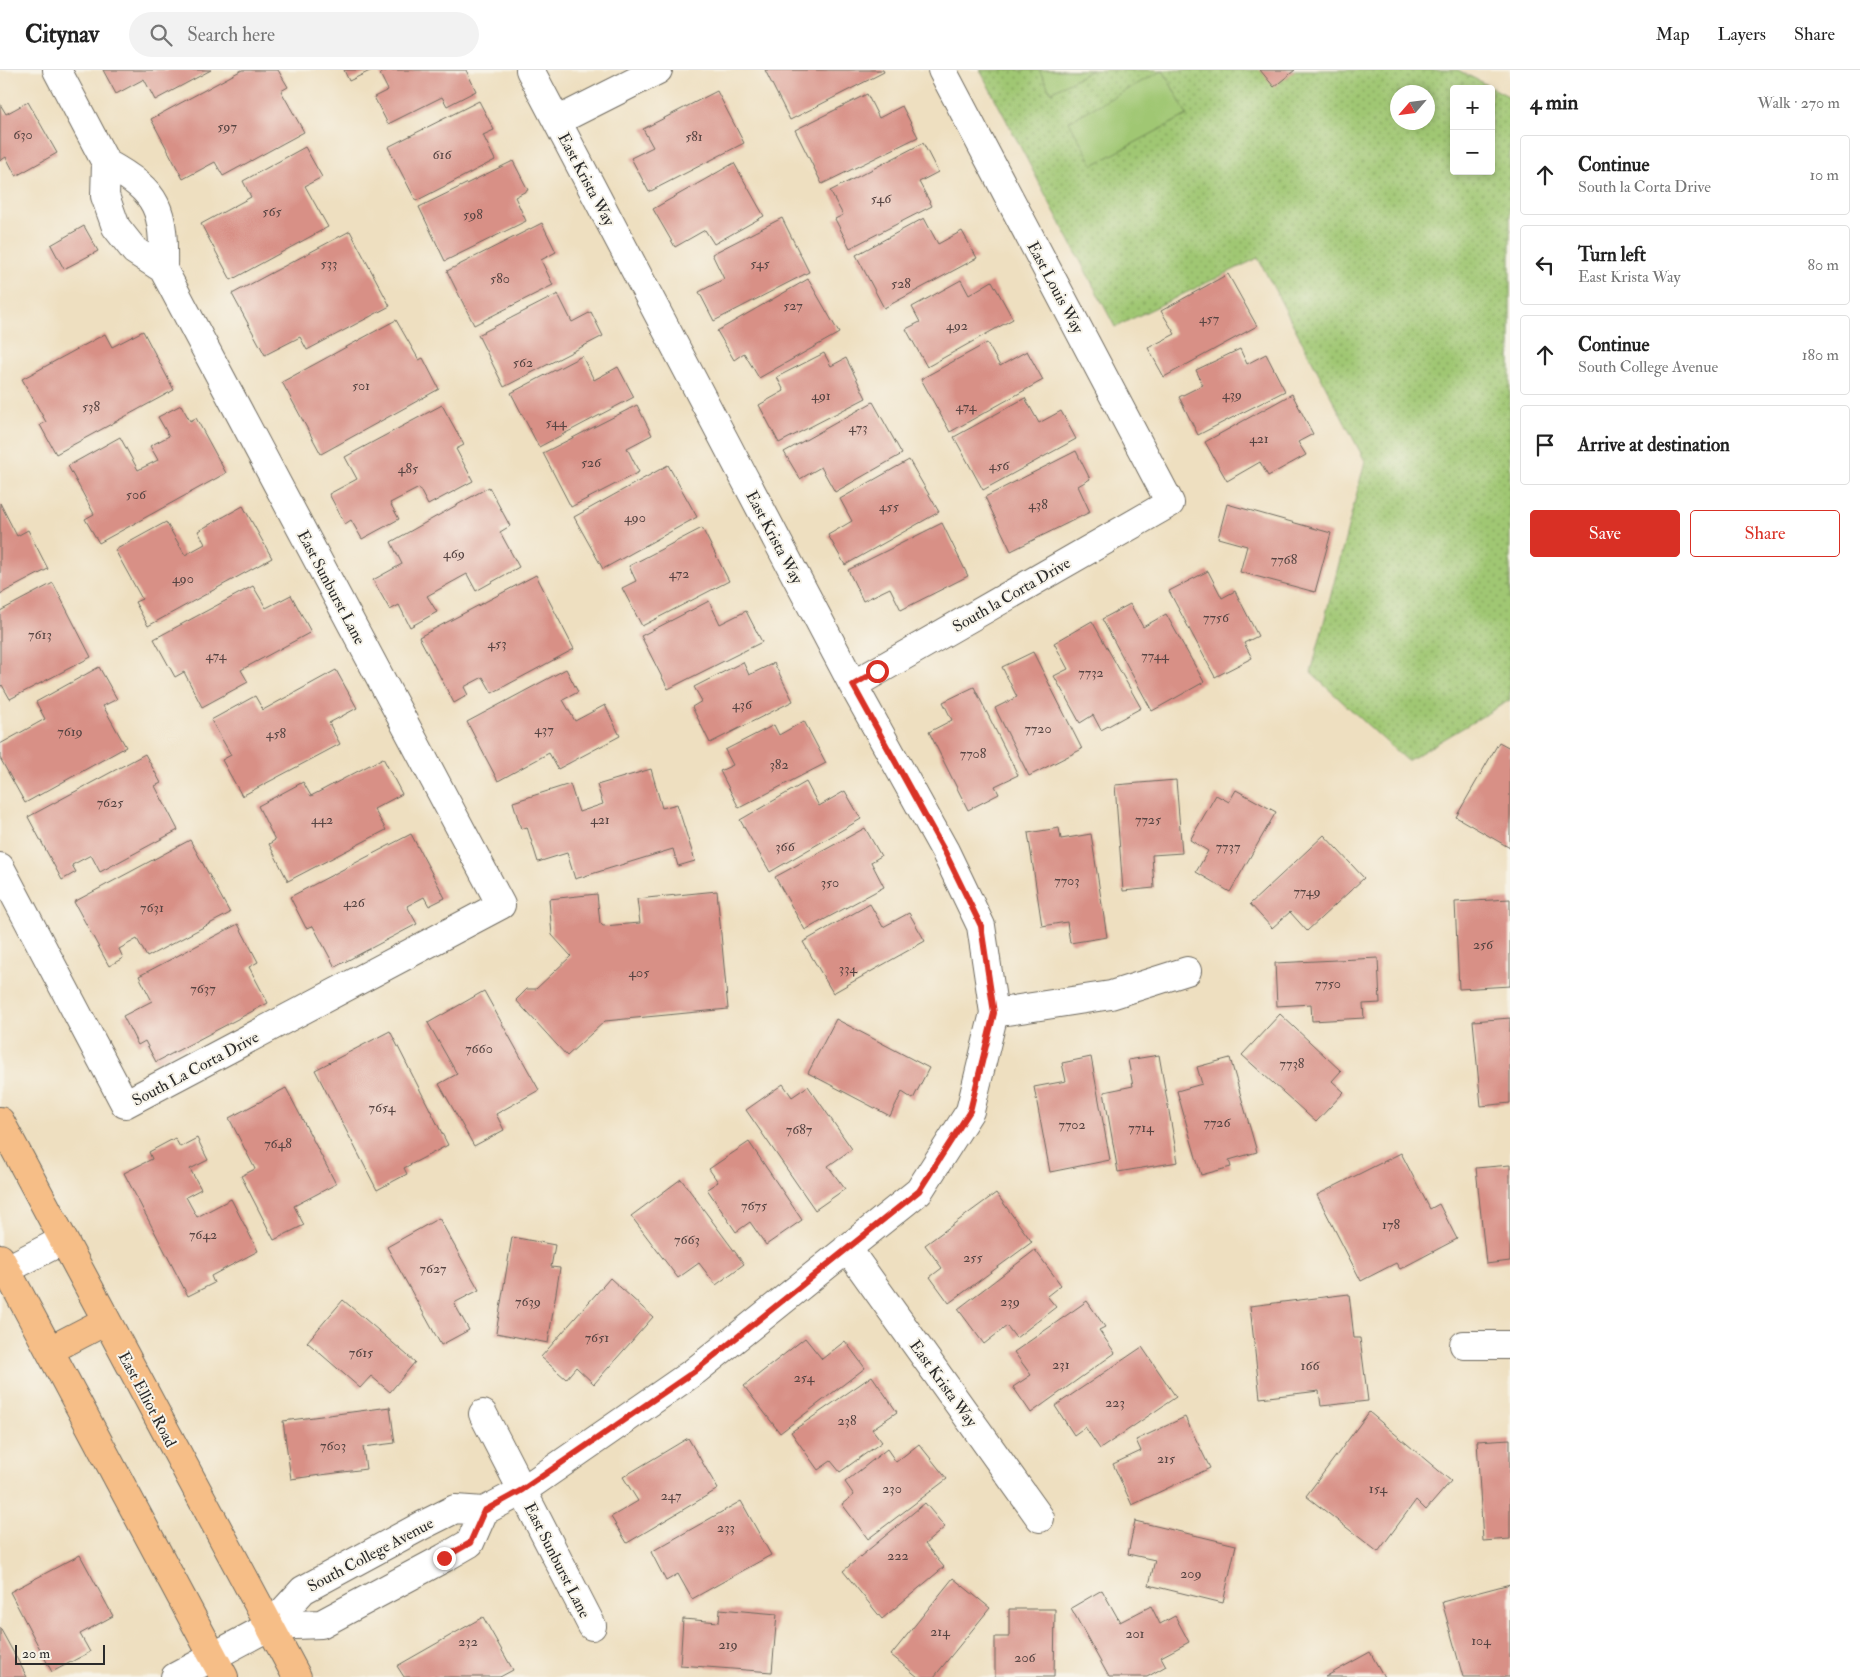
<!DOCTYPE html>
<html lang="en">
<head>
<meta charset="utf-8">
<style>
	:root { --surface:#fff; --page:#f2f2f2; --text:#222; --muted:#767676; --line:#e0e0e0; --accent:#d93025 }
	body { margin:0; font-family:"IM FELL Double Pica",serif; background:var(--page); color:var(--text) }
	.controls { position:absolute; right:15px; top:15px; display:grid; overflow:hidden; border-radius:5px; box-shadow:0 2px 8px #0003 }
	.controls button { width:45px; height:45px; display:grid; place-items:center; padding:0; border:0; border-bottom:1px solid var(--line); background:var(--surface); color:var(--text); font:25px sans-serif }
	.compass { position:absolute; left:1390px; top:15px; width:45px; height:45px; border-radius:50%; background:var(--surface); box-shadow:0 2px 8px #0003; rotate:242deg }
	.scale { position:absolute; left:15px; bottom:12px; width:90px; box-sizing:border-box; padding-left:5px; border:2px solid #2b2b2b; border-top:0; font-size:14px; line-height:18px; white-space:nowrap; color:#2b2b2b; -webkit-text-stroke:4px #f7f3e8; paint-order:stroke }
	.stop { position:absolute; width:15px; height:15px; margin:-11px; border:4px solid #d93025; border-radius:50%; background:#fff }
	.stop.end { background:#d93025; border-color:#fff; box-shadow:0 1px 5px #0008 }
	.list { margin:0; padding:0; list-style:none }
	h2 { display:flex; justify-content:space-between; align-items:center; height:65px; margin:0; padding:0 20px; font-size:21px }
	h2 small { font-size:16px; font-weight:400; color:var(--muted) }
	.list li { display:grid; grid-template-columns:32px 1fr auto; gap:15px; align-items:center; box-sizing:border-box; height:80px; margin:0 10px 10px; padding:0 10px; border:1px solid var(--line); border-radius:5px }
	.list b { display:block; font-size:19px; white-space:nowrap }
	.list p { margin:0; font-size:16px; white-space:nowrap; color:var(--muted) }
	.list em { font-size:16px; font-style:normal; color:var(--muted) }
	.actions { display:flex; gap:10px; padding:15px 20px }
	.actions a { flex:1; padding:11px 0; border:1px solid var(--accent); border-radius:5px; text-align:center; font-size:18px; color:var(--accent) }
	.actions .main { background:var(--accent); color:#fff }
	.icon { flex:none; width:28px; height:28px; fill:none; stroke:currentColor; stroke-width:2; stroke-linecap:round; stroke-linejoin:round }
	.map { position:relative; flex:none; width:1510px; height:1607px; overflow:hidden }
	header { display:flex; align-items:center; gap:30px; box-sizing:border-box; height:70px; padding:0 25px; background:var(--surface); border-bottom:1px solid var(--line) }
	header strong { font-size:24px }
	nav { display:flex; gap:28px; margin-inline-start:auto; font-size:18px }
	.search { width:350px; height:45px; background:var(--page); display:flex; align-items:center; gap:12px; box-sizing:border-box; padding:0 18px; border-radius:28px; color:var(--muted); font-size:19px }
	main { display:flex }
	aside { flex:1; background:var(--surface) }
	.map>svg:first-child { display:block }
</style>
</head>
<body>
<header>
<strong>Citynav</strong>
<div class="search"><svg class="icon" aria-label="search" viewBox="0 0 24 24"><circle cx="10" cy="10" r="6"/><path d="M15 15l6 6"/></svg>Search here</div>
<nav><a>Map</a><a>Layers</a><a>Share</a></nav>
</header>
<main>
<div class="map">
<svg width="1510" height="1607" viewBox="0 0 1510 1607">
	<defs>
		<pattern id="park-dots" width="8" height="8" patternUnits="userSpaceOnUse" patternTransform="scale(1.25)"><rect width="8" height="8" fill="#a0c773"/><path d="M2 2h.1M6 6h.1" fill="none" stroke="#83a25f" stroke-width="1.8" stroke-linecap="round"/></pattern>
	</defs>
	<rect width="100%" height="100%" fill="#f7f3e8"/>
	<filter id="ink" filterUnits="userSpaceOnUse"><feTurbulence type="fractalNoise" baseFrequency=".02" numOctaves="2"/><feDisplacementMap in="SourceGraphic" scale="10" xChannelSelector="R" yChannelSelector="G"/><feConvolveMatrix kernelMatrix="1 2 1 2 8 2 1 2 1" color-interpolation-filters="sRGB"/></filter>
	<filter id="wash" filterUnits="userSpaceOnUse"><feTurbulence type="fractalNoise" baseFrequency=".0096" numOctaves="4" result="noise"/><feDisplacementMap in="SourceGraphic" scale="20" xChannelSelector="R" yChannelSelector="G"/><feGaussianBlur stdDeviation="1.12" result="paint"/><feColorMatrix in="noise" values="0 0 0 0 0 0 0 0 0 0 0 0 0 0 0 0 0 1.4 0 .05"/><feComposite in="paint" operator="in"/></filter>
	<g filter="url(#wash)">
		<rect width="100%" height="100%" fill="#eedfc0"/>
		<path fill="url(#park-dots)" stroke="#66794f" fill-rule="evenodd" d="M980,0H1458L1510,27V630L1407,691L1311,603L1365,391L1258,188L1115,257ZM1454,19H1491V101H1454ZM1398,22H1428V52H1398Z"/>
		<path fill="#a0c773" stroke="#66794f" d="M1039,0H1092L1051,22Z
			M1163,0L1187,45L1093,95L1069,51Z"/>
		<g id="blocks">
			<path fill="#d89086" d="M103,0H211L155,30L144,9L116,24Z
				M242,0H278L288,17L281,21L304,62L223,106L215,92L183,109L151,49Z
				M344,0H372L349,11Z
				M388,0H466L476,21L447,36L442,27L388,54L374,27L388,20L380,4Z
				M765,0H883L884,2L790,50Z
				M1260,0H1295L1274,17Z
				M717,21L744,73L649,122L631,88L653,77L643,59Z
				M867,24L879,48L902,36L918,67L822,114L795,60Z
				M479,31L494,60L483,65L495,90L416,131L388,77Z
				M28,32L57,83L16,106L6,87L0,91V34L6,44Z
				M923,73L938,102L919,112L932,136L850,178L835,149L843,145L830,121Z
				M305,77L322,107L305,116L328,157L231,210L201,154L251,127L243,111Z
				M513,91L528,120L515,127L526,151L445,191L419,137Z
				M734,93L764,146L714,174L705,160L675,177L653,139Z
				M782,148L809,202L714,251L699,222L724,209L712,184Z
				M924,148L938,174L962,161L977,188L884,238L856,185Z
				M542,153L556,182L541,190L553,215L474,255L447,201Z
				M84,156L98,181L64,199L51,175Z
				M350,161L390,236L307,280L300,267L265,285L232,224Z
				M1228,204L1257,256L1164,307L1148,278L1175,264L1161,241Z
				M808,209L839,263L759,308L744,283L734,290L717,261Z
				M961,210L969,225L992,211L1013,249L927,297L906,259L920,252L912,237Z
				M558,224L572,252L591,242L603,266L504,317L478,265Z
				M396,250L419,290L423,288L439,319L321,384L282,312Z
				M143,261L174,320L56,384L40,355L46,352L22,309L105,264L112,277Z
				M987,273L1000,296L1027,281L1043,310L950,362L921,309Z
				M1240,279L1247,294L1266,284L1285,321L1198,365L1179,327L1203,315L1196,300Z
				M824,283L831,296L846,288L866,328L779,373L759,335L784,321L777,307Z
				M582,286L594,310L618,297L634,327L539,377L511,323Z
				M1292,324L1313,364L1298,372L1306,385L1268,406L1260,392L1227,411L1205,372Z
				M1025,328L1039,353L1061,341L1076,369L983,420L954,367Z
				M873,332L902,384L835,422L821,397L800,409L784,382Z
				M181,335L190,351L196,348L226,403L99,473L85,449L94,444L68,396L120,367L138,400L158,390L150,376L169,366L158,347Z
				M442,335L464,375L456,379L473,411L428,435L419,418L390,433L399,449L362,469L351,450L345,454L329,424L357,409L345,387Z
				M637,335L652,365L627,378L639,402L571,437L543,383Z
				M1076,381L1090,409L1078,416L1090,442L1011,481L985,427Z
				M909,390L939,442L845,495L828,465L852,451L840,429Z
				M668,395L697,447L603,499L574,447Z
				M489,417L510,456L500,462L519,497L476,521L467,504L427,526L437,542L410,557L399,535L390,540L373,510L402,494L391,472Z
				M0,433L17,466L28,460L48,499L0,524Z
				M1227,434L1331,463L1315,522L1240,502L1247,476L1218,468Z
				M243,436L272,488L148,556L135,532L142,529L115,480L166,452L185,485L205,474L198,461Z
				M942,453L968,506L901,540L890,518L863,531L848,500Z
				M702,458L729,511L642,556L622,518L636,511L629,496Z
				M1208,501L1222,528L1235,521L1258,566L1244,573L1252,588L1215,607L1169,521Z
				M536,505L574,579L492,623L483,607L464,617L468,625L454,633L419,567Z
				M53,513L91,587L10,629L2,615L0,617V541Z
				M253,516L266,538L291,525L311,562L241,600L248,612L202,637L184,602L175,607L154,569Z
				M709,531L720,554L746,541L762,572L668,619L641,566Z
				M1130,534L1143,557L1166,544L1204,612L1152,641L1102,549Z
				M1092,551L1141,638L1101,660L1093,645L1080,653L1054,606L1068,599L1054,573Z
				M1033,582L1082,679L1029,706L995,638L1017,627L1002,597Z
				M743,592L749,605L774,593L793,631L710,673L692,637L702,631L694,617Z
				M99,597L117,629L103,636L126,677L25,733L0,688V674L45,649L36,632Z
				M566,599L578,622L563,630L575,651L605,635L620,666L558,699L549,683L498,711L467,652Z
				M336,600L357,638L329,653L340,674L242,726L222,690L231,685L211,650L255,626L263,640Z
				M974,617L1018,705L995,716L999,724L968,740L929,662L952,650L943,632Z
				M804,651L826,693L739,738L720,701L733,695L725,680L774,655L779,665Z
				M1499,672L1510,678V778L1456,747Z
				M145,684L161,713L155,716L178,760L100,802L91,785L72,795L76,802L62,810L28,747Z
				M383,688L402,724L374,739L386,760L288,811L269,774L275,770L258,736L303,712L311,726Z
				M651,699L662,738L677,734L695,791L678,796L673,779L575,809L567,783L538,792L527,757L521,759L513,732L570,714L579,742L603,734L597,715Z
				M1176,710L1182,783L1152,785L1154,818L1123,821L1115,715Z
				M806,712L819,736L845,721L861,749L770,802L740,750Z
				M1236,720L1276,742L1230,822L1196,802L1208,781L1190,770L1216,725L1229,732Z
				M865,758L881,786L871,792L884,817L805,860L775,807Z
				M1059,758L1061,769L1091,764L1107,867L1070,873L1067,852L1042,856L1028,763Z
				M411,764L445,828L429,836L424,827L407,836L417,854L335,897L313,856L306,858L290,827Z
				M1324,765L1364,808L1307,861L1290,842L1272,858L1250,834Z
				M190,770L230,843L147,887L137,869L119,879L123,888L109,896L74,832Z
				M717,821L728,939L605,951L567,986L516,930L527,919H536L571,886L552,865L549,829L597,824L600,853L603,856L640,853L637,829Z
				M1510,829V916L1459,919L1455,832Z
				M870,834L883,857L909,843L925,871L833,923L803,872Z
				M238,854L258,892L249,897L268,933L156,992L145,971L138,975L123,946L152,931L139,906Z
				M1378,888L1380,933L1363,934L1364,948L1312,951L1311,934L1277,936L1275,893Z
				M484,921L539,1020L496,1044L504,1060L474,1076L439,1014L457,1004L428,953Z
				M1280,944L1341,1001L1332,1011L1344,1022L1316,1052L1242,985Z
				M1510,948V1033L1481,1036L1473,951Z
				M836,949L929,998L913,1029L902,1022L890,1046L808,1003Z
				M390,961L448,1075L404,1098L407,1104L377,1120L315,1000Z
				M1159,985L1178,1092L1118,1102L1104,1022L1133,1016L1128,990Z
				M1091,987L1110,1090L1050,1102L1034,1017L1066,1011L1062,993Z
				M1230,988L1257,1082L1229,1090L1231,1097L1201,1105L1177,1021L1202,1014L1197,997Z
				M783,1014L792,1027L808,1016L852,1079L828,1096L845,1119L815,1140L746,1040Z
				M286,1018L336,1114L294,1136L304,1155L274,1170L241,1106L255,1099L229,1048Z
				M175,1068L180,1077L197,1068L208,1090L190,1099L201,1119L186,1127L197,1147L231,1129L258,1181L211,1206L214,1213L188,1226L124,1103L152,1089L149,1082Z
				M749,1072L802,1150L766,1175L750,1152L736,1162L707,1119L718,1112L709,1099Z
				M1401,1083L1430,1139L1439,1134L1457,1169L1400,1199L1396,1193L1361,1211L1317,1125Z
				M1510,1095V1191L1486,1194L1476,1098Z
				M681,1109L744,1194L716,1215L699,1193L678,1208L631,1146Z
				M996,1123L1032,1172L949,1233L930,1207L942,1198L925,1175Z
				M439,1148L479,1220L454,1233L469,1260L441,1275L387,1177Z
				M512,1167L555,1175L551,1197L560,1198L548,1273L496,1263Z
				M1035,1180L1061,1215L1047,1226L1056,1237L1016,1268L1007,1256L984,1274L958,1239Z
				M610,1208L653,1247L594,1314L576,1297L566,1309L541,1287Z
				M1349,1224L1354,1268H1360L1368,1331L1321,1336L1319,1321L1260,1328L1250,1236Z
				M343,1230L415,1292L390,1322L371,1306L360,1318L307,1272Z
				M1087,1231L1105,1257L1099,1260L1115,1283L1031,1343L1013,1317L1031,1305L1014,1282Z
				M805,1268L822,1289L845,1271L865,1298L780,1363L744,1316Z
				M1142,1277L1176,1327L1100,1379L1085,1357L1074,1365L1055,1336Z
				M872,1306L897,1342L872,1359L882,1372L840,1402L831,1391L818,1400L791,1362Z
				M390,1337L395,1373L363,1377L366,1399L291,1409L283,1351Z
				M1369,1342L1451,1411L1426,1440L1416,1430L1378,1482L1306,1426Z
				M1185,1347L1210,1398L1132,1435L1113,1394L1141,1381L1136,1370Z
				M688,1368L718,1419L627,1473L611,1447L638,1431L623,1407Z
				M1510,1369V1469L1483,1471L1477,1371Z
				M919,1374L947,1409L868,1469L842,1434L854,1425L845,1412L887,1379L896,1392Z
				M741,1431L771,1485L692,1529L678,1504L666,1511L651,1482Z
				M925,1433L945,1457L925,1474L944,1497L882,1549L843,1501Z
				M1135,1451L1236,1475L1223,1533L1149,1515L1155,1490L1128,1484Z
				M80,1485L113,1546L80,1564L90,1582L52,1602L10,1522Z
				M953,1508L990,1538L934,1607H918L891,1585Z
				M1510,1514V1607H1463L1442,1532Z
				M1102,1520L1120,1552L1151,1536L1160,1554L1175,1546L1189,1572L1161,1587L1166,1596L1147,1607H1109L1071,1538Z
				M720,1539L777,1544L772,1602L680,1595L683,1549L719,1552Z
				M1009,1539H1055L1054,1607H995V1567H1009Z
				M483,1547L513,1600L500,1607H404L397,1596Z
				M0,1558L27,1607H0Z
				M1370,1582L1384,1607H1325Z"/>
		</g>
	</g>
	<g filter="url(#ink)">
		<use href="#blocks" fill-opacity="0" stroke="#6f6a5f" stroke-width="1"/>
		<g fill="none" stroke-linecap="round" stroke-linejoin="round">
			<g stroke="#6f6a5f" stroke-width="30">
				<path id="minor" d="M557,51L658,0
					M106,93C160,123 164,139 163,199
					M853,615L1170,433L942,0
					M0,797L125,1034L501,835L163,199L135,181L116,157L105,126L106,93L57,0
					M994,943L1111,925L1187,901
					M847,1178L1040,1448
					M0,1203L63,1170
					M1464,1275H1510
					M483,1344L592,1556
					M270,1556L321,1554L444,1488L470,1473L484,1441
					M175,1607L270,1556L303,1520L423,1455L455,1439L484,1441L522,1421L695,1301L919,1121L970,1041L994,943L981,856L945,781L853,615L530,0"/>
			</g>
			<g stroke="#6f6a5f" stroke-width="30">
				<path id="major" d="M0,1051L297,1607
					M0,1188L224,1607
					M50,1280L106,1251"/>
			</g>
			<use href="#minor" stroke="#fff" stroke-width="28"/>
			<use href="#major" stroke="#f6be87" stroke-width="28"/>
		</g>
	</g>
	<g fill="none" stroke-linecap="round" stroke-linejoin="round" filter="url(#ink)">
		<path stroke="#d93025" stroke-width="6" d="M444,1488L470,1473L484,1441L522,1420L695,1301L919,1121L970,1041L994,943L981,856L945,782L853,615L877,601"/>
	</g>
	<g text-anchor="middle" stroke-width="4" stroke-linejoin="round" paint-order="stroke">
		<g font-size="14" fill="#564442">
			<text x="227" y="61">597</text>
			<text x="23" y="69">630</text>
			<text x="694" y="71">581</text>
			<text x="442" y="89">616</text>
			<text x="881" y="133">546</text>
			<text x="272" y="146">565</text>
			<text x="473" y="149">598</text>
			<text x="329" y="198">533</text>
			<text x="760" y="198">545</text>
			<text x="500" y="213">580</text>
			<text x="901" y="218">528</text>
			<text x="793" y="240">527</text>
			<text x="1209" y="253">457</text>
			<text x="957" y="260">492</text>
			<text x="523" y="297">562</text>
			<text x="361" y="320">501</text>
			<text x="1232" y="329">439</text>
			<text x="821" y="330">491</text>
			<text x="91" y="341">538</text>
			<text x="966" y="341">474</text>
			<text x="556" y="357">544</text>
			<text x="858" y="362">473</text>
			<text x="1259" y="373">421</text>
			<text x="591" y="397">526</text>
			<text x="999" y="400">456</text>
			<text x="408" y="403">485</text>
			<text x="136" y="429">506</text>
			<text x="1038" y="439">438</text>
			<text x="889" y="441">455</text>
			<text x="635" y="452">490</text>
			<text x="454" y="488">469</text>
			<text x="1284" y="494">7768</text>
			<text x="679" y="508">472</text>
			<text x="183" y="513">490</text>
			<text x="1216" y="552">7756</text>
			<text x="40" y="569">7613</text>
			<text x="497" y="578">453</text>
			<text x="216" y="590">474</text>
			<text x="1155" y="590">7744</text>
			<text x="1091" y="607">7732</text>
			<text x="742" y="639">436</text>
			<text x="1038" y="663">7720</text>
			<text x="544" y="664">437</text>
			<text x="70" y="666">7619</text>
			<text x="276" y="668">458</text>
			<text x="973" y="688">7708</text>
			<text x="779" y="699">382</text>
			<text x="110" y="737">7625</text>
			<text x="322" y="754">442</text>
			<text x="600" y="754">421</text>
			<text x="1148" y="754">7725</text>
			<text x="785" y="781">366</text>
			<text x="1228" y="781">7737</text>
			<text x="1067" y="815">7703</text>
			<text x="830" y="817">350</text>
			<text x="1307" y="826">7749</text>
			<text x="354" y="837">426</text>
			<text x="152" y="842">7631</text>
			<text x="1483" y="879">256</text>
			<text x="848" y="903">334</text>
			<text x="639" y="907">405</text>
			<text x="1328" y="918">7750</text>
			<text x="203" y="923">7637</text>
			<text x="479" y="983">7660</text>
			<text x="1292" y="998">7738</text>
			<text x="382" y="1042">7654</text>
			<text x="1217" y="1057">7726</text>
			<text x="1072" y="1059">7702</text>
			<text x="1141" y="1062">7714</text>
			<text x="799" y="1064">7687</text>
			<text x="278" y="1078">7648</text>
			<text x="754" y="1140">7675</text>
			<text x="1391" y="1159">178</text>
			<text x="203" y="1169">7642</text>
			<text x="687" y="1174">7663</text>
			<text x="973" y="1192">255</text>
			<text x="433" y="1203">7627</text>
			<text x="528" y="1236">7639</text>
			<text x="1010" y="1236">239</text>
			<text x="597" y="1272">7651</text>
			<text x="361" y="1287">7615</text>
			<text x="1061" y="1299">231</text>
			<text x="1310" y="1300">166</text>
			<text x="804" y="1312">254</text>
			<text x="1115" y="1337">223</text>
			<text x="847" y="1355">238</text>
			<text x="333" y="1380">7603</text>
			<text x="1166" y="1393">215</text>
			<text x="892" y="1423">230</text>
			<text x="1378" y="1423">154</text>
			<text x="671" y="1430">247</text>
			<text x="726" y="1462">233</text>
			<text x="898" y="1490">222</text>
			<text x="1191" y="1508">209</text>
			<text x="940" y="1566">214</text>
			<text x="1135" y="1568">201</text>
			<text x="1481" y="1575">104</text>
			<text x="468" y="1576">232</text>
			<text x="728" y="1579">219</text>
			<text x="1025" y="1592">206</text>
		</g>
		<g font-size="16" fill="#2b2b2b" stroke="#f7f3e8">
			<text transform="translate(587 109) rotate(62)" y="6">East Krista Way</text>
			<text transform="translate(1056 217) rotate(62)" y="6">East Louis Way</text>
			<text transform="translate(775 467) rotate(62)" y="6">East Krista Way</text>
			<text transform="translate(332 517) rotate(62)" y="6">East Sunburst Lane</text>
			<text transform="translate(1011 524) rotate(-30)" y="6">South la Corta Drive</text>
			<text transform="translate(195 998) rotate(-28)" y="6">South La Corta Drive</text>
			<text transform="translate(944 1313) rotate(54)" y="6">East Krista Way</text>
			<text transform="translate(148 1329) rotate(62)" y="6">East Elliot Road</text>
			<text transform="translate(370 1484) rotate(-28)" y="6">South College Avenue</text>
			<text transform="translate(558 1490) rotate(63)" y="6">East Sunburst Lane</text>
		</g>
	</g>
</svg>
<div class="controls">
<button>+</button>
<button>−</button>
</div>
<svg class="compass" viewBox="-18 -18 36 36"><path d="M0-13l5 13h-10z" fill="#e53935"/><path d="M0 13l5-13h-10z" fill="#767676"/></svg>
<div class="scale">20 m</div>
<div class="stop" style="left:877px;top:601px"></div>
<div class="stop end" style="left:444px;top:1488px"></div>
</div>
<aside>
<h2>4 min<small>Walk · 270 m</small></h2>
<ul class="list">
<li><svg class="icon" aria-label="ahead" viewBox="0 0 24 24"><path d="M12 20V5M6 11l6-6 6 6"/></svg><div><b>Continue</b><p>South la Corta Drive</p></div><em>10 m</em></li>
<li><svg class="icon" aria-label="left" viewBox="0 0 24 24"><path d="M17 20v-9H6M10 6l-5 5 5 5"/></svg><div><b>Turn left</b><p>East Krista Way</p></div><em>80 m</em></li>
<li><svg class="icon" aria-label="ahead" viewBox="0 0 24 24"><path d="M12 20V5M6 11l6-6 6 6"/></svg><div><b>Continue</b><p>South College Avenue</p></div><em>180 m</em></li>
<li><svg class="icon" aria-label="arrive" viewBox="0 0 24 24"><path d="M6 21V4h12l-3 4 3 4H6"/></svg><div><b>Arrive at destination</b></div></li>
</ul>
<div class="actions"><a class="main">Save</a><a>Share</a></div>
</aside>
</main>
</body>
</html>
